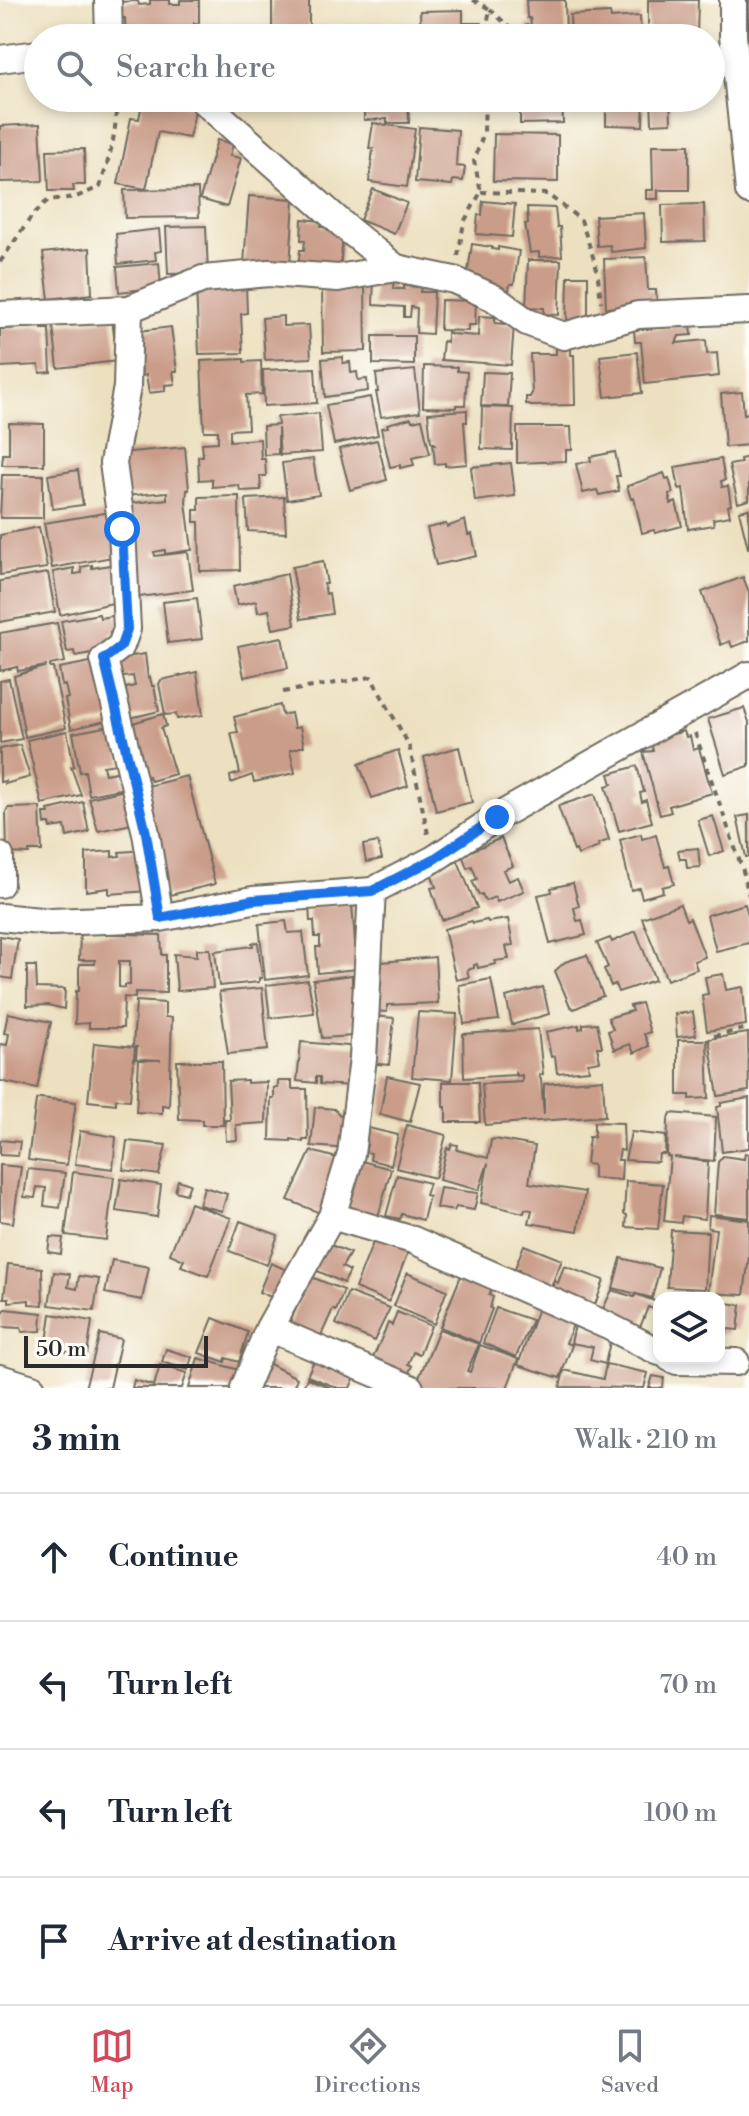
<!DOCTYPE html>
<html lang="en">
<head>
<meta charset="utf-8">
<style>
	:root { --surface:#fff; --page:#f6f6f7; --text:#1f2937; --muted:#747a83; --line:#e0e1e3; --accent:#d1495b }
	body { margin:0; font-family:"Libre Bodoni",serif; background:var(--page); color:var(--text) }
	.controls { position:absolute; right:24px; bottom:24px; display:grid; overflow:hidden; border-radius:16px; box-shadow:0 4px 12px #0003 }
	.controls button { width:72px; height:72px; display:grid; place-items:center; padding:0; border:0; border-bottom:2px solid var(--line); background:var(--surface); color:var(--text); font:40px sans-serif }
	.scale { position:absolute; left:24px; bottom:20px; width:184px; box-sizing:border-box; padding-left:8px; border:4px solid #2b2b2b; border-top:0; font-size:22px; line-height:28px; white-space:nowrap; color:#2b2b2b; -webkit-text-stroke:6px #fdfcf7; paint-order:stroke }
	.stop { position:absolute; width:24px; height:24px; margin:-18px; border:6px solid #1a73e8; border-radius:50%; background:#fff }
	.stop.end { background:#1a73e8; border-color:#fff; box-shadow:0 2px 8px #0008 }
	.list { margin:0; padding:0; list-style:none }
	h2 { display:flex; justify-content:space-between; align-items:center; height:104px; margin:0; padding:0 32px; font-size:34px }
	h2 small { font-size:26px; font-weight:400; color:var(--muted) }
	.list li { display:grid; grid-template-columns:52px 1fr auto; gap:24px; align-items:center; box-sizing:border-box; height:128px; padding:0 32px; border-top:2px solid var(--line) }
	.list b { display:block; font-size:30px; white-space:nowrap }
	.list em { font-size:26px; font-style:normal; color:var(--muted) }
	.icon { flex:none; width:44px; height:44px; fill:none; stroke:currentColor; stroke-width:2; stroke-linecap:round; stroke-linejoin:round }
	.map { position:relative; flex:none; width:749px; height:1388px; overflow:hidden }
	.search { position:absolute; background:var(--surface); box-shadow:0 4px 12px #0003; left:24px; right:24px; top:24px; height:88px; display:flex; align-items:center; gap:20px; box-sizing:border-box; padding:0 28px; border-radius:44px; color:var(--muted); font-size:30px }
	.sheet { height:616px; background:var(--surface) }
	nav { display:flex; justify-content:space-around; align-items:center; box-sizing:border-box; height:112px; border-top:2px solid var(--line); background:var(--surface); font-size:22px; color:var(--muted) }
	nav a { display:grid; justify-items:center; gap:4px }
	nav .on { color:var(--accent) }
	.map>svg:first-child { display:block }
</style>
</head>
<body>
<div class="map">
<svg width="749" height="1388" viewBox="0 0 749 1388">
	<rect width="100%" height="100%" fill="#fdfcf7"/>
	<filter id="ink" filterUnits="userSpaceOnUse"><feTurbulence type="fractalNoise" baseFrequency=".0125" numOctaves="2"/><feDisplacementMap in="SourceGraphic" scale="16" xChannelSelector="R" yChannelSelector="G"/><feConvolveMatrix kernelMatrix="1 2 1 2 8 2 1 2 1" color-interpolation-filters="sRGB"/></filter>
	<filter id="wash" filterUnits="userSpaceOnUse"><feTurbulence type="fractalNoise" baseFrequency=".006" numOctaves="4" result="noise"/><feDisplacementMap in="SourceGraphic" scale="32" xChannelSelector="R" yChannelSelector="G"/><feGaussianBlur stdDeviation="1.8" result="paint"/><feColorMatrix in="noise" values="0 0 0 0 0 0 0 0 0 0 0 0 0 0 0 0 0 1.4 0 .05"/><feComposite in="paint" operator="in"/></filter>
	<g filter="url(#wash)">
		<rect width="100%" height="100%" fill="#ece0c0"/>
		<g id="blocks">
			<path fill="#ca9d8a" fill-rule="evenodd" d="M150,0H170V4H180V0H199V23H194L195,38H126L125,18H118V2L138,1L139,5L150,4Z
				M272,0H309V38H272Z
				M526,0H565L566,38H527L526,25H531L530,18H527Z
				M648,0H698L697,38H648Z
				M744,0H749V38H743Z
				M463,10V23H481L482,38H421L420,11Z
				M610,13L611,18L640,16L641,38H571L570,15Z
				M143,98H172L173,103L196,107L189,138L158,132L146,189L118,184L131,118L139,119Z
				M372,98H408L409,123H387V119L364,120V103H372Z
				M520,98H562L563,123L520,124Z
				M606,98H644L643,126L606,125Z
				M651,98H670L671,123L652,124Z
				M373,123L415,129L407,187L369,182L373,149H369Z
				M40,124L43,181L0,182V126Z
				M419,127L458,130L456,166L465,167L463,181L453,180L452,185L415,182Z
				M494,134L558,135V182L493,181Z
				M217,140L233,144L230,156L241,158L227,207L200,199Z
				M652,145H689V190H658V199H646V190H653Z
				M84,149L85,185H73L74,191H49L47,150Z
				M198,189L199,217L125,218L124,190Z
				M373,189L407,203L394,234L360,220Z
				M249,196L294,199L290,267L244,264Z
				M483,201L515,204L512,237L476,234L478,215H482Z
				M704,204L705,241L663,242L662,205Z
				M527,207L555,208L557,227H560L562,256L539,257V252L530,253L525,224H528Z
				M644,213L646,248L611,252L610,245L597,246L595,216Z
				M302,219L322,221L321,227L336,229L343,232L340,273L298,269L300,250H304L305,240H301Z
				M206,226L208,273L168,274L166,227Z
				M159,229L161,251L155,252L156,260L118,264L116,234Z
				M472,244L492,247V249L498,250V247L519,251L514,284H510L509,290L494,288L495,283L467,278Z
				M90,248L92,294L49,299L43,253Z
				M646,257L648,290H656L657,305L606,308L604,259Z
				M528,260H561L559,315L544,314V308L526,307Z
				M159,263L161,287L119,292L117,267Z
				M568,276H588V321H567Z
				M374,277L394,278L393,289H404V286L421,287L420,292H434L432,334L416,333L417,308L411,307L410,317H404V307L373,305Z
				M365,284L366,351L323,352L322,285Z
				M246,285L247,313L241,314L243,353L199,354L196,287Z
				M441,300L476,301L475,325H468V331L440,330Z
				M283,316V326L309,325L311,358L265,360L262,318Z
				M479,316L495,317V323L514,325L511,365L441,360L443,341L447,342V332L451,334L478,336Z
				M112,319L117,361L58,368L53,326Z
				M691,325L692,335L679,336L676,343L706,340L707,354L717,353L719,376L645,384L641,342H635L634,330Z
				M42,327V329H49L51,372L40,373L39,365L0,367V329Z
				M171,327L177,371H173L175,384L165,385V391L149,393L146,375L142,376L139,331Z
				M373,336H414V365L373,364Z
				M556,346H571V355H574L575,405L531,406L526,404V397H530L532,393L530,354H556Z
				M637,352L642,393L605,397L600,356Z
				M343,357V363L350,362L351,373L357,372L358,380L367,379L368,391L325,397L322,359Z
				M244,359V362L261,361L262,394L246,395L248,429L230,430V441L260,439L261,459H265L266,476H260L261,490L240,491L239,485L212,487V479L199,480L198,456H203L202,443L218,442V431H204L201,361Z
				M424,366L457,367V371L467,372L465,405H456V408L423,407Z
				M315,368L317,403L264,406L263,370Z
				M415,370L420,412L381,417L376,392H378L376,374Z
				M483,372L510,373L508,407L481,406Z
				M742,392L744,414L749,413V445L725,447L721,394Z
				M370,397L378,435L334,444L326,405Z
				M482,407L513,408L512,450L481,449Z
				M467,410V422H464L467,464L445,466V463L435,464L433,444H436L431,442L428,413Z
				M319,413L322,452L280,455L278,428V454L264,455L263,426L278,425L277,417Z
				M411,418L412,421L422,419L430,454L412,458L414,465L400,468V465L390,467L381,428L388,427L387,424Z
				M9,423L44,424V465H2L3,454H9Z
				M517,427H571L572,450H566V461L517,463Z
				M377,440L387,480L350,490L339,449Z
				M185,447L189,490H187L186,502L192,550L165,554V550L154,552L155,556L188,552L193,590L131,598L126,504L167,499V492L125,496L120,453Z
				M615,452L620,476H616L619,491L599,495L597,490L583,493L576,464L591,461L590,457Z
				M749,457V500L738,503L729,465L741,463L740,459Z
				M313,459L319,495L287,500L282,463Z
				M721,459L725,480L721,481L722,487L728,486L731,505L728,506L730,516L713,519L714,525L688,529L683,488L679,489L675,467Z
				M511,463L515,496L475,501L471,467Z
				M78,470L83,505L53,509L48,475Z
				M664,473L666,479L669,478L673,493L669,494L671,504L676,502L682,526L655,533L654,530L642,533L634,498L631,499L627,486Z
				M2,475H43V518H0Z
				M239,496L240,570L200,571L199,522H194V510H199V497Z
				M284,497L286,533L248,531L246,499Z
				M749,509V548H748L739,511Z
				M111,512L118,556L52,568L44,523Z
				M465,520L468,535L472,534L477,556L436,565L427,528L446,524L447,527Z
				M39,527L47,568L0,575V535Z
				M323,561L327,584H324L326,594L329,593L332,614L301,619L292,567Z
				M116,564L117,602L60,615L53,572L74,568V574L82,573L81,567L92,565V568Z
				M48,573L55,612L0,622V581Z
				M287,574L295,625L273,629L269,610L258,612L256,601L237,605L233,586Z
				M743,577L749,592V641L732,647L730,641L721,645L702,592Z
				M197,598L202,639L168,643L163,602Z
				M99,614L100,618L117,615L121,631L110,633L113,649L75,656L74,651L67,652L61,621Z
				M57,623L65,662L50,665V668H53L66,728L25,737L14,676L47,666L18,671L17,667L0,671V633Z
				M282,637L288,668L244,677L238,646Z
				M145,654L148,678L150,677L152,686H154L159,711L130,718L113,691L135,686L133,676L112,678L120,658Z
				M101,660L110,720L71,729L65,699L68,698L65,685L62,686L59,668Z
				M197,672L203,715L177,719L176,714L165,715L159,684L161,680Z
				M9,679L22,739L0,743V681Z
				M280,705L282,715L291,713L294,728L300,727L304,746L290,750L295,773L254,782L252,775L231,783L230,776L240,773L231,733L238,732L234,717Z
				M744,708L749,722V766L725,774L708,719Z
				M163,714L166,726L161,728L175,774L151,781L149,776L136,780L123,726Z
				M115,725L122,763L103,766L105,774L121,771L125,788L89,795L85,771L80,772L73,733Z
				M67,731L74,766L71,767L81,795L42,804L27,740Z
				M684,731L686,737L690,736L693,750L699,748L712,793L669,806L671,812L660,815L643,752L653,751L652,745L657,744L656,739Z
				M20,745L30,777L5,784V781L0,782V749Z
				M459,747L472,802L436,811L424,757Z
				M398,750L408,786L372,798L359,764Z
				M637,766L644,792L640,793L642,802L646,800L652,822L619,831L606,786L612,784L609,774Z
				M187,776L215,884L166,896L140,788Z
				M125,790L137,823L98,831L89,798Z
				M595,794L609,840L598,844L599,847L578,855L576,850L574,851L558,806Z
				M83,802L89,832L67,837L65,826L51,828L50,824H45L44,813H49L48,810Z
				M40,807L42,851H29V854L7,853L6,812L8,808Z
				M749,815V857H746L737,817Z
				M713,816L724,851L709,856L698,820Z
				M641,834L642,839L656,835L665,867L669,866L674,884L662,887L663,892L642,898L639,888L631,890L620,840Z
				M501,838L513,866L503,870L508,881L518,877L524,891L497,902L495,897L485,901L482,894L479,895L472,881L477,879L472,866L467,868L462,855Z
				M378,842L382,859L366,862L363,845Z
				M698,848L700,867L687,868L686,859H680L678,850Z
				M146,850L149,891L109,894V888L86,891V853L112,851V857L120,856L119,852Z
				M458,861L477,908L442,920L431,888L436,887L431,873Z
				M573,883L579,906L574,908L577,921L582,920L586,935L550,944L538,895L552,892L551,888Z
				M352,904L357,969L318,973L316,947H320V937H315L314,921H310L309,907Z
				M680,904L686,920L690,918L705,957L694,961L697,969L667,980L642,918Z
				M745,904L749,918V943L716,951L707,915Z
				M508,919L513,945L506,946L509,959L495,961L496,964L478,968L477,964L474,965V968L467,970L469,977L456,980L444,929L472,921L473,923L487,920L488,922Z
				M286,921L288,933L303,932L308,975L265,980L259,924Z
				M636,931L655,980L618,992L615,984L611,986L604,969L608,967L597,943L610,938L612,942Z
				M80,933L161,935L162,955H166V993L135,992V998L124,997L123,1028H89V1023L75,1024L76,991H79V968L80,964H95V960H79ZM119,961H130V985H125V988L119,987Z
				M0,936L18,939L12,979L0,977Z
				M258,942L262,978H259V982L219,986L215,951L253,946L252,943Z
				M197,949H210L213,988L177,991L174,954L197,956Z
				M587,955L603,996L574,1009L570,1006L555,971L565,962Z
				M435,957L438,1003L387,1005V1012L375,1011L371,963Z
				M27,966H36L37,988L65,989L64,1009L48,1005L27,1006Z
				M723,974L726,990L743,987L746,1025L707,1031L702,995L708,994L705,977Z
				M352,975V986H356L362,1023L351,1024L353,1036L322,1038L313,980Z
				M491,979L499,1020L464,1024L459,985Z
				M308,980L314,1013L270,1018L266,985Z
				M543,987L549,1014L512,1025L506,997Z
				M262,988L268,1050L228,1054L219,992Z
				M136,1001L165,1003V1017L172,1018L169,1106L162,1105V1113L136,1112L139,1060H161L136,1059L137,1047H133Z
				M641,1003L650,1032L644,1034L649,1046L634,1053L630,1044L614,1050L608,1031L613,1029L608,1018L632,1011L630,1006Z
				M418,1012L457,1014L452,1080L412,1077Z
				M693,1012L696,1035L677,1037L675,1014Z
				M8,1013L51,1022L37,1089L0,1081V1050L1,1044L7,1045L9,1034L4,1033Z
				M373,1016L394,1018L389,1065L368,1063Z
				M597,1023L602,1047H597L600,1061L588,1063L589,1070L557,1073L555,1056L551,1057L546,1032L579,1025V1029L583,1028V1024Z
				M538,1029L543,1074L539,1075L541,1080L544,1115V1084L603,1079L605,1116L485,1125L482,1084L522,1082V1075L517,1076L515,1073V1075L464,1078L463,1034Z
				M748,1033L749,1091L718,1096L709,1039Z
				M678,1040H707L709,1098L690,1099V1095H678Z
				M301,1042L359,1047L353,1086L320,1084V1077H316V1083L297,1081Z
				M94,1043L135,1047L130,1100L116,1099V1104L88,1101Z
				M177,1061H222L223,1125H202V1120L179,1119Z
				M387,1076L420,1083L410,1122L380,1114Z
				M247,1080V1083L267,1082L266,1123L236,1125L237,1140L226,1141L225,1120H230L228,1081Z
				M278,1081H292V1089H307L308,1140H303V1142L291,1139V1141L270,1140L271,1098H274V1088H278Z
				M443,1082H478L480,1122H446V1107H443Z
				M40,1098L76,1102L67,1165L28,1160L36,1100Z
				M749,1098V1148L722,1152L717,1107L721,1106V1103Z
				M315,1107L334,1109L340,1115L352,1116L349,1149L311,1146Z
				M671,1113L716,1117L714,1161L674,1157L708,1162L705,1219L682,1216L681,1223L664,1221L670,1157L667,1156L668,1121Z
				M594,1122L623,1123L624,1151L620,1150L618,1160H622L621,1180L593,1178V1165L586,1164L589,1137H594Z
				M407,1125L446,1135L435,1178L396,1168Z
				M364,1127L398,1135L391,1165L370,1160L371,1153L365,1152L367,1145L360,1143Z
				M80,1131L116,1137L113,1169L75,1164Z
				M631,1132L666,1136L665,1154H659L658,1162L625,1160Z
				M495,1139L535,1146L529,1183L585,1192L578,1231L529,1223L532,1210L525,1209L524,1213L481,1203L488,1163L479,1190L439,1180L447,1148L450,1149L452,1144L458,1145L457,1150L488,1158L491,1140Z
				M0,1140L20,1142L18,1156L0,1155Z
				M127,1141L166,1145L159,1175L123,1170Z
				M311,1151L344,1160L325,1215L288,1200Z
				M745,1153L749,1154V1218L714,1214L718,1162L723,1156L744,1159Z
				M354,1159L391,1169L377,1221L342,1207Z
				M0,1165L21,1167L13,1223L0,1221Z
				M28,1169L65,1173L60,1208L44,1206L46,1188L37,1187L35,1198L24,1197Z
				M73,1172L114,1177L106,1240L65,1235Z
				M397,1175L429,1183L425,1195L429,1196L423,1220L402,1214L400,1219L386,1216Z
				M121,1179L161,1185L157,1217L116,1211Z
				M178,1180L190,1184L186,1194L175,1191Z
				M626,1181L663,1184L658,1229L626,1227L627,1215L624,1214Z
				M204,1187L227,1194L222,1211L199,1205Z
				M440,1188L478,1193L474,1210L456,1207L454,1211L436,1208Z
				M190,1203L231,1218L208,1276L181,1266L184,1260L170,1254Z
				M709,1215L749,1220V1256L744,1295L708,1293L716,1229L708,1228Z
				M240,1221L278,1235L267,1265L229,1251Z
				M671,1230L708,1232L705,1289L667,1287Z
				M376,1235L409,1249L389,1302L355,1288Z
				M50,1237L63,1238L61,1254L48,1252Z
				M326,1243L350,1253L342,1267L350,1271L344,1283L313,1269Z
				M524,1245L562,1260L547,1296L513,1283L519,1269L515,1268Z
				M621,1258L660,1268L652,1298L613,1288Z
				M112,1260L149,1267L142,1300L105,1293Z
				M271,1263L291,1272L280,1301L259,1292Z
				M8,1264L42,1268L43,1305L29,1304V1300L9,1302V1298H4Z
				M564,1266L604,1280L592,1313L548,1297L555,1281L558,1283Z
				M464,1268L495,1282L489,1295L493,1297L490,1308L492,1309L479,1343L440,1327Z
				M54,1272L70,1274L68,1287L77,1289L79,1276L99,1279L94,1311L49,1305Z
				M407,1273L447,1290L434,1324L394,1306Z
				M309,1276L344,1290L336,1311L333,1309L320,1338L289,1325Z
				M612,1290L634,1297L636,1294L657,1302L654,1309L648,1307L639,1330L600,1315Z
				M348,1292L390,1308L374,1341L336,1324Z
				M540,1302L577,1314L566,1343L572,1345L560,1378L518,1365Z
				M719,1302L741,1305L738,1330L727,1329V1334L719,1333Z
				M496,1308L532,1320L516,1357L483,1343Z
				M5,1309L42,1313L41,1331L22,1332L21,1328L1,1327V1318Z
				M397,1312L431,1326L419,1355L413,1352L408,1364L412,1366L405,1381L370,1365L388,1323L392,1325Z
				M51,1314L92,1321L87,1355L46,1349Z
				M213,1318L248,1332L239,1362L226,1358L225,1362L199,1353Z
				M575,1325L612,1333L605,1364L590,1360L593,1347L571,1343Z
				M439,1329L479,1344L467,1371L470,1372L480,1345L518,1359L507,1388H425L416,1385Z
				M100,1334L121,1339L110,1388H85Z
				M166,1349L192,1357L188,1370L162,1362Z
				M198,1358L239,1370L234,1388H189Z
				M315,1358L356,1374L350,1388H338L307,1376Z
				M264,1361L297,1378L293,1388H251Z
				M606,1364L648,1373L644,1388L560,1387L564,1370L603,1379Z
				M160,1365L187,1373L182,1388H132L134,1380L154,1386Z
				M653,1376L664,1378L663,1388H649Z
				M307,1378L331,1388H303Z"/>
		</g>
	</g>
	<g filter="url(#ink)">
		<use href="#blocks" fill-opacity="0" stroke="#6f6a5f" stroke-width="2"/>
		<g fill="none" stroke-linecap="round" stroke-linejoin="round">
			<g stroke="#6f6a5f" stroke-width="30">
				<path id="street" d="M108,0L109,38
					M733,0V36L749,191
					M0,59L38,54
					M200,98L350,231L396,268L454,280L494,298L527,322L564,336L638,315L749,310
					M129,309L127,387L113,463L122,529L127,629L121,646L104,659L146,833L160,918
					M0,315L129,309L203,279L269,273L338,278L396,268
					M0,856V884
					M0,917L50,922L160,918L253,900L372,891L434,859L497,817L749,675
					M332,1216L413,1240L606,1325L659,1352
					M269,1328L410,1388
					M670,1358L677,1361L736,1362
					M0,1378L32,1388
					M244,1388L269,1328L332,1216L351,1154L363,1058L372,891"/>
			</g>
			<path stroke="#6f6a5f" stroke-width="4" stroke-dasharray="6 6" stroke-linecap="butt" d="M473,0L490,9L485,38
				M490,9L509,27L515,38
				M481,192L547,194L581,220L597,269L601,302
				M458,256L464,222L481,192L474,161L484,132L485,98
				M0,262L32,216L48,200L76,197L100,187C109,158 119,129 115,98
				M283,692L371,677L409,745L428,834
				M695,733L743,871L749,896
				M714,1036L749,1028"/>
			<use href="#street" stroke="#fff" stroke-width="26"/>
		</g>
	</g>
	<g fill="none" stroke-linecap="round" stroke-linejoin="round" filter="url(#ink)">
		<path stroke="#1a73e8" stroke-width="10" d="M122,529L127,629L121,646L104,659L146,833L160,918L253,900L372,891L434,859L497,817"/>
	</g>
</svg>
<div class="controls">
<button><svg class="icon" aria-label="layers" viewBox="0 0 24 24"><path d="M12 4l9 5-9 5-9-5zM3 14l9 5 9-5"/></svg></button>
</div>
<div class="scale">50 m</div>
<div class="stop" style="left:122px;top:529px"></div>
<div class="stop end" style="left:497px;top:817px"></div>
<div class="search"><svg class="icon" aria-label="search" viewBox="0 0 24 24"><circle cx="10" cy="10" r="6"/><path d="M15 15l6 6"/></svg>Search here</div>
</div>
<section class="sheet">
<h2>3 min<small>Walk · 210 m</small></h2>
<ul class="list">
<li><svg class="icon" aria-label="ahead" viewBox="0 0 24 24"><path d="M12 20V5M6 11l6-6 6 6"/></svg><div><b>Continue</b></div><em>40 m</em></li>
<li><svg class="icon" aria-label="left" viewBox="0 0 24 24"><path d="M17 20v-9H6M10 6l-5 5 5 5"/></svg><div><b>Turn left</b></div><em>70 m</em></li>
<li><svg class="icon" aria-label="left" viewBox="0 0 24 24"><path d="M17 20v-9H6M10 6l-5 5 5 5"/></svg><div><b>Turn left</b></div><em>100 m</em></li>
<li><svg class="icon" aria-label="arrive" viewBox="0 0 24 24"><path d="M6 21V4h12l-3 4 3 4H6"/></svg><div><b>Arrive at destination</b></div></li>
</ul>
</section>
<nav>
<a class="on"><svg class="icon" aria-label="map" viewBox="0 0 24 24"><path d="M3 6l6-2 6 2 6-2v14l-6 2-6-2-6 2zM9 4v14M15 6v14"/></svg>Map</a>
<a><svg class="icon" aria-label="directions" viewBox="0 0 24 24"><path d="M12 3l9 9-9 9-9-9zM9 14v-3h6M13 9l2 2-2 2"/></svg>Directions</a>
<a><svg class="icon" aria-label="saved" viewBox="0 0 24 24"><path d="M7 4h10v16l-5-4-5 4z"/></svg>Saved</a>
</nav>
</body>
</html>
